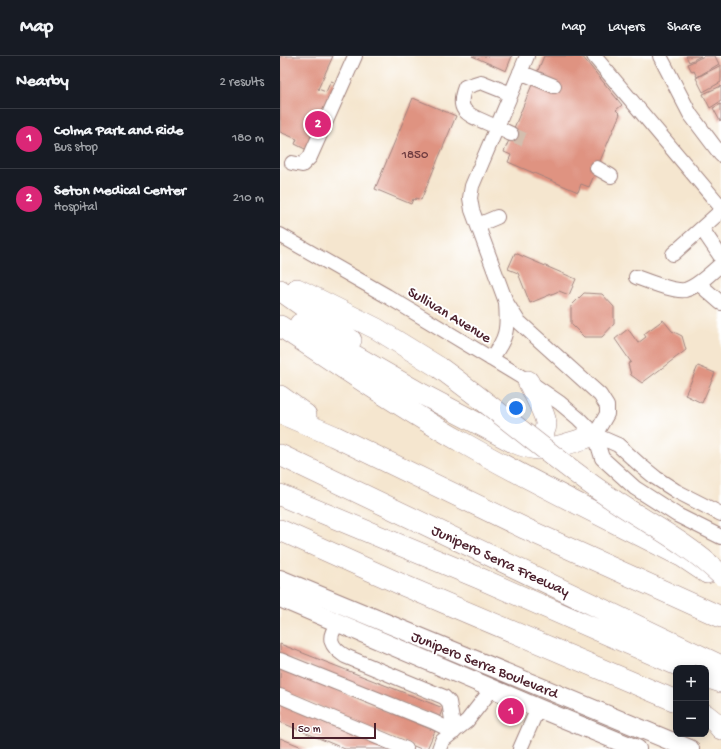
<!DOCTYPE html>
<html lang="en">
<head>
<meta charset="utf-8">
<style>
	:root { --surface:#171b24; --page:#242831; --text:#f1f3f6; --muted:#9ea1a6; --line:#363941; --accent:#db2777 }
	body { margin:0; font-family:"Gochi Hand",sans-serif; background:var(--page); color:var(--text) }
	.controls { position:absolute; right:12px; bottom:12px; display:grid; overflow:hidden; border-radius:8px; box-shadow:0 2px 10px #0003 }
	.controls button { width:36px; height:36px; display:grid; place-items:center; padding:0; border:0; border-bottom:1px solid var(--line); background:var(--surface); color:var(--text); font:20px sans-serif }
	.scale { position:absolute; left:12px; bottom:10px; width:84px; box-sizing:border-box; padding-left:4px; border:2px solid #4a1f2b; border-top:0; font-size:11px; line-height:14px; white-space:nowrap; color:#4a1f2b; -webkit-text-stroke:3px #fff; paint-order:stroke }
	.you { position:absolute; left:236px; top:352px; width:14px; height:14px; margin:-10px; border:3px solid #fff; border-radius:50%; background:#1a73e8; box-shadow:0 0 0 6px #1a73e833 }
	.badge { display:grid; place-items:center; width:26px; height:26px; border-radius:50%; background:var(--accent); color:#fff; font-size:13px; font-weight:700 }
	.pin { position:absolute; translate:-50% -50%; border:2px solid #fff; box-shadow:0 1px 4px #0006 }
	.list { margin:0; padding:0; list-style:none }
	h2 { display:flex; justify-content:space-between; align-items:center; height:52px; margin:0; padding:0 16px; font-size:17px }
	h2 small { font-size:13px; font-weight:400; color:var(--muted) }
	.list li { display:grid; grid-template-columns:26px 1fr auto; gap:12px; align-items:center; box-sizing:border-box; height:60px; padding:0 16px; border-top:1px solid var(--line) }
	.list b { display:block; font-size:15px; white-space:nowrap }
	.list p { margin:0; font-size:13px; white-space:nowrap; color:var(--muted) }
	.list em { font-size:13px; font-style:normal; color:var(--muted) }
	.map { position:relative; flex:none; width:441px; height:693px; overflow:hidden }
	header { display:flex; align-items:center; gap:24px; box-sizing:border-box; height:56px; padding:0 20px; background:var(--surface); border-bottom:1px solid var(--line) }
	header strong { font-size:19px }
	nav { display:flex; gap:22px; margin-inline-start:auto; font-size:14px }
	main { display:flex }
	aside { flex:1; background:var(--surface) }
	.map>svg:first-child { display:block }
</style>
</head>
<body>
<header>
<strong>Map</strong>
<nav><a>Map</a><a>Layers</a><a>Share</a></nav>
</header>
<main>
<aside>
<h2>Nearby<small>2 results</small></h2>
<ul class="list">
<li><span class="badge">1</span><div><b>Colma Park and Ride</b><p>Bus stop</p></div><em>180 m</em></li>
<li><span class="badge">2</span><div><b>Seton Medical Center</b><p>Hospital</p></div><em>210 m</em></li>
</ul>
</aside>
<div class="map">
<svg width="441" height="693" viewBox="0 0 441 693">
	<rect width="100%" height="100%" fill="#fff"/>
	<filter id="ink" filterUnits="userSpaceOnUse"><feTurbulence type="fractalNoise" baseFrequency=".025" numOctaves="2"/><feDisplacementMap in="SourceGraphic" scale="8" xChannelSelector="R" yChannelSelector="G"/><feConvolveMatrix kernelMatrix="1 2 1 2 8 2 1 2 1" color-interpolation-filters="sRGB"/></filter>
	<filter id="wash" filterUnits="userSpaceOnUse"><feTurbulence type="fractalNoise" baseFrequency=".012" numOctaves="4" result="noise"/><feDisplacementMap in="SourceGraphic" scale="16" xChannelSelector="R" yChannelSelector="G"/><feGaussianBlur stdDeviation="0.9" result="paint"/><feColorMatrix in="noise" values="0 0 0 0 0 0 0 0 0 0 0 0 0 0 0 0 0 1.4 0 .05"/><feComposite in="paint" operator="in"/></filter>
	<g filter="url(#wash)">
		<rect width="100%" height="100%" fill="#f5e6cf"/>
		<g id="blocks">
			<path fill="#df9381" d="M0,0H53L38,33L46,36L51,25L56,27L30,89L25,93L15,88L17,83L0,76Z
				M192,0H232L226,15Z
				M264,0H302L342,49L336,54L340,58L309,131L301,128L298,136L228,106L231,99L224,96Z
				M406,0H421L409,6Z
				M424,0H435L439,8L417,21L414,15L412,16L408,8Z
				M441,9V26L423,36L416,22Z
				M441,30V45L430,52L423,38Z
				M133,42L176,60L141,144L136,142L135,144L133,143L131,148L95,133Z
				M441,48V64L440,65L433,52Z
				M235,197L296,223L289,239L279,235L250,247L238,217L228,213Z
				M304,237L322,238L334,251V268L322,281H304L291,268V250Z
				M383,264L392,275L402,280L406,294L362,327L351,319L348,308L351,306L335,283L348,273L358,287L366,281L364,278Z
				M418,310L435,317L422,347L405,339Z
				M0,588L163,652L159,662L0,599Z
				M0,610L155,675L147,693H141L0,634Z
				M0,648L107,693H65L0,666Z
				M0,682L27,693H0Z"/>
		</g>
	</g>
	<g filter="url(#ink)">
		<use href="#blocks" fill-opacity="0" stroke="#a0827d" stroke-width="1"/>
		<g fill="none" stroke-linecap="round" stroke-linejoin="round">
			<path stroke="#d3beae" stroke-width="14" stroke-dasharray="14 7" stroke-linecap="butt" d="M231,78L250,86"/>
			<g stroke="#a0827d" stroke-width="16">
				<path id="minor" d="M247,0L192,130L190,142L192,154L226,246L238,265L320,339L327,350V358L315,379
					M314,0L441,151
					M380,0L410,58L441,99
					M240,16L274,30
					M231,38L201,26L185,31C176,54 186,58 205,66C214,70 223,74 231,78
					M12,107L22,109L30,101L75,0
					M317,112L331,120
					M198,169L217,161
					M422,173L441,201
					M0,179L107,240L248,325L280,347L299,363L315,379L338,389L360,409L376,422L396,435L441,458
					M393,198L441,155
					M356,221C367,225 394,236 405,234C417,231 432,216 441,208
					M418,227L441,247
					M211,303C227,282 228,273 226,247
					M315,379L322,402L355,432L397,459L441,481
					M58,568C46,582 51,591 65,600L164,641L169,646L174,676
					M0,604L154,666L174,676
					M0,640L126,693
					M159,693L162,685L187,665L212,633
					M240,693L258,652"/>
			</g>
			<g stroke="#a0827d" stroke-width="20">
				<path id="major" d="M0,523L410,693
					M0,542L258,652L357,693"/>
			</g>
			<g stroke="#a0827d" stroke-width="22">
				<path id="highway" d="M17,233L97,273L160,312
					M0,234L71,284
					M20,268L138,336L233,386C240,389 248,392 257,393C274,394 298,384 315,379
					M0,270C62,311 123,353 187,389C257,429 331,464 403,501L427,517
					M0,340L26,359
					M0,357L54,380L246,473L441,561
					M239,387C246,388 254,388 259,382C263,379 266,373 266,368C266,359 252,334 248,325
					M0,399L441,610
					M0,439L199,522L404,612
					M0,474L125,530L396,645
					M426,621L441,626
					M426,659L436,667L441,673"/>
			</g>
			<use href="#minor" stroke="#fff" stroke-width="14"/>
			<use href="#major" stroke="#fff" stroke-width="18"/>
			<use href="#highway" stroke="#fff" stroke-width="21"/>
			<g stroke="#a0827d" stroke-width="22" stroke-linecap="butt">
				<path id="highway-bridge" d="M160,312C214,351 264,395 319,434C359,463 406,485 441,519"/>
			</g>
			<use href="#highway-bridge" stroke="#fff" stroke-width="21"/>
		</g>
	</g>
	<g text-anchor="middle" stroke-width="4" stroke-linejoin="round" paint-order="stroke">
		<g font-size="13" fill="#6f3c40">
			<text x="135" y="102">1850</text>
		</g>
		<g font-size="15" fill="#4a1f2b" stroke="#fff">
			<text transform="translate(170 258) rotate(31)" y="5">Sullivan Avenue</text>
			<text transform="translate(221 504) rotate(25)" y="5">Junipero Serra Freeway</text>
			<text transform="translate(205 608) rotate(22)" y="5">Junipero Serra Boulevard</text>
		</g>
	</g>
</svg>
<div class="controls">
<button>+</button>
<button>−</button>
</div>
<div class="scale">50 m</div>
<div class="you"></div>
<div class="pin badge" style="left:231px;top:655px">1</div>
<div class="pin badge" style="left:38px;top:68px">2</div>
</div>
</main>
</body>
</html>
